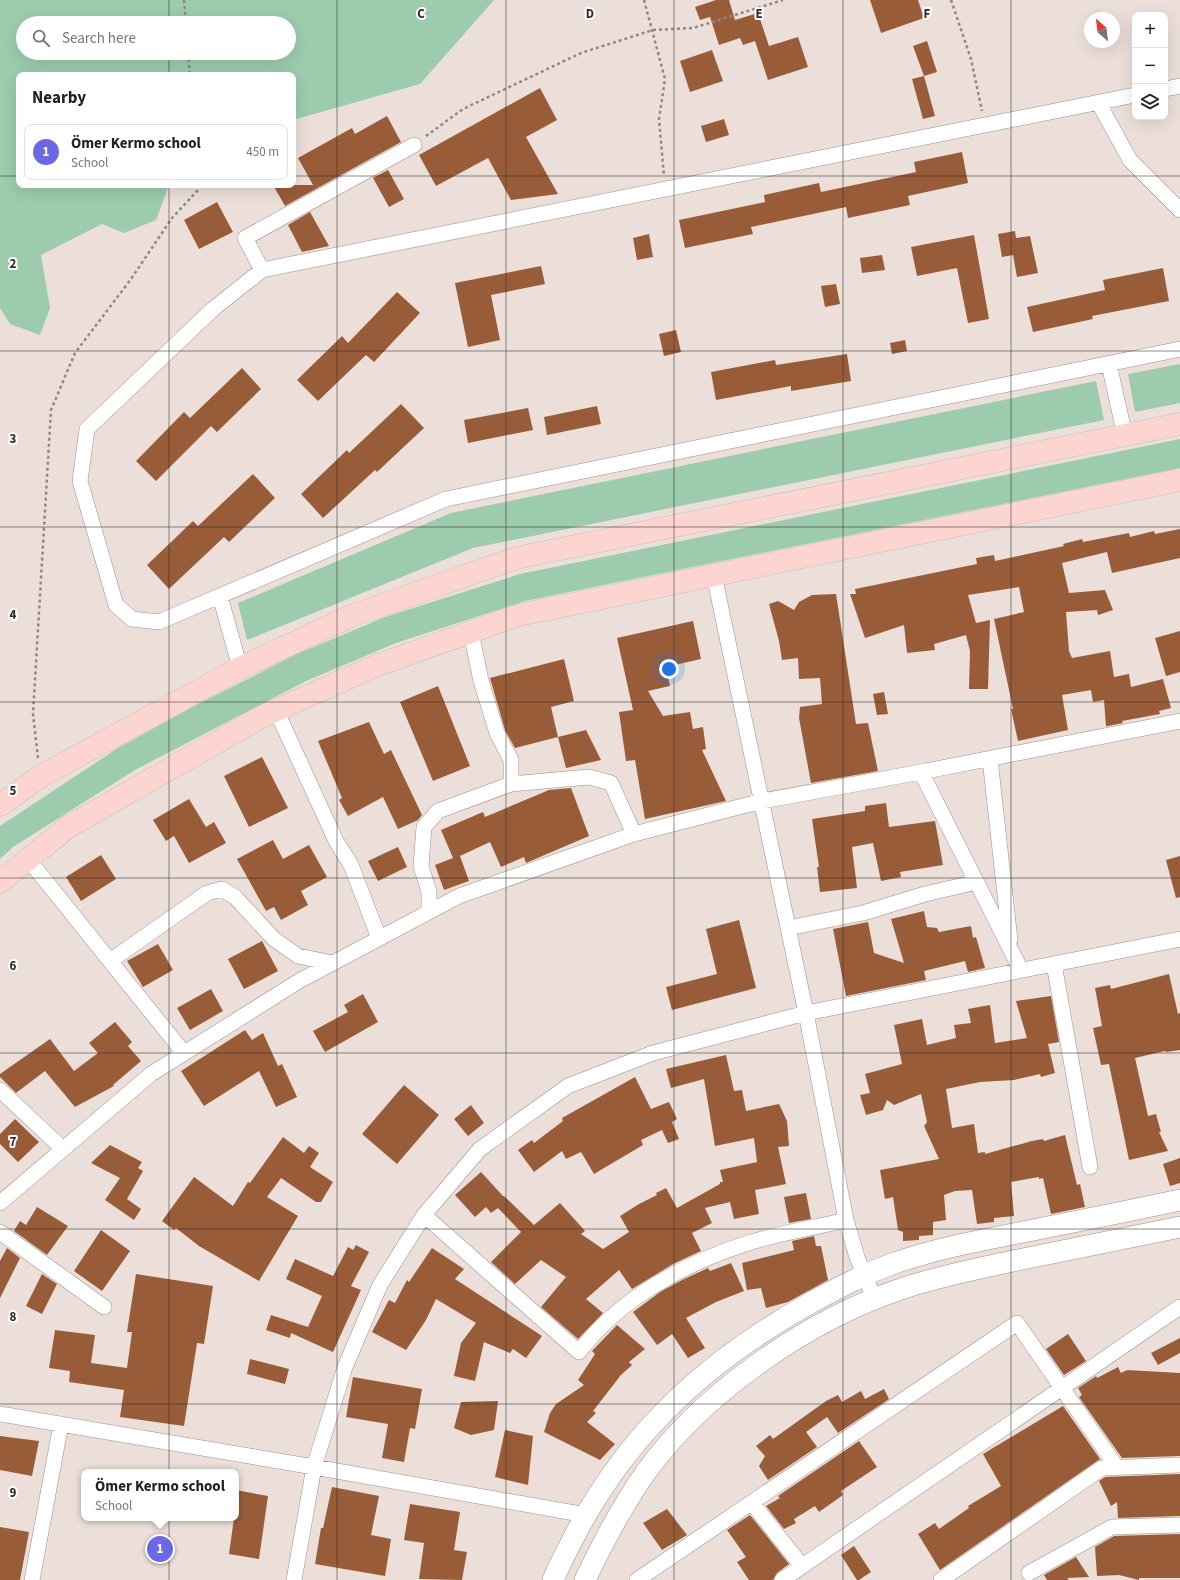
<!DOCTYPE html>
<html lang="en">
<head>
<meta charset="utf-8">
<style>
	:root { --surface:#fff; --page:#f6f6f6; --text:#222; --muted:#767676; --line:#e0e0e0; --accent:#6a68e2 }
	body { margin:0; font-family:"Source Sans 3",sans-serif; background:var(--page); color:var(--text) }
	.controls { position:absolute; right:12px; top:12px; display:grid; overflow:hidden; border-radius:8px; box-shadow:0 4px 16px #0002 }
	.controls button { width:36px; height:36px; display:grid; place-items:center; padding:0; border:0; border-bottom:1px solid var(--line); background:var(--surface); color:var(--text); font:20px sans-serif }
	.compass { position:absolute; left:1084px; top:12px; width:36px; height:36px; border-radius:50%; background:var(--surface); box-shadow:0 4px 16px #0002; rotate:332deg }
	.you { position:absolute; left:669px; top:669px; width:14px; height:14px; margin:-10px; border:3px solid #fff; border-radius:50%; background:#1a73e8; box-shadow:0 0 0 6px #1a73e833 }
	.badge { display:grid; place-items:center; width:26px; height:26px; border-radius:50%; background:var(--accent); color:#fff; font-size:13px; font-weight:700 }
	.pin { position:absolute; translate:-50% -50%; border:2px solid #fff; box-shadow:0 1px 4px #0006 }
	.popup { position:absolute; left:81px; top:1469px; width:158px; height:52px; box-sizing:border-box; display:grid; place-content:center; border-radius:8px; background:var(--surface); filter:drop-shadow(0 1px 3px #0005); font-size:13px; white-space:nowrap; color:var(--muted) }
	.popup b { font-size:15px; color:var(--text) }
	.popup::after { content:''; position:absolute; left:50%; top:100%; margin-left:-8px; border:8px solid transparent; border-top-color:var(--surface) }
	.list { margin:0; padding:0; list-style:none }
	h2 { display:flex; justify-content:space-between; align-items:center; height:52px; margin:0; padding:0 16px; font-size:17px }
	h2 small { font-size:13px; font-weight:400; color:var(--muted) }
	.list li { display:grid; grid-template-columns:26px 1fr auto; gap:12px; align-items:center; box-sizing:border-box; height:56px; margin:0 8px 8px; padding:0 8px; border:1px solid var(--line); border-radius:8px }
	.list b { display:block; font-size:15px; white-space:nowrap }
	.list p { margin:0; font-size:13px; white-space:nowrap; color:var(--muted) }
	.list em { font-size:13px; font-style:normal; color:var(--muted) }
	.icon { flex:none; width:22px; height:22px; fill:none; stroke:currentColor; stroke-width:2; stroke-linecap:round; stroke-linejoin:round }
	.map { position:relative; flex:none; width:1180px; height:1580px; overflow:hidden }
	.search { position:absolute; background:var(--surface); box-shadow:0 4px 16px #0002; left:16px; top:16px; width:280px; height:44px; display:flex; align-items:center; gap:10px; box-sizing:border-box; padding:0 14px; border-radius:22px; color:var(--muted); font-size:15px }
	.panel { position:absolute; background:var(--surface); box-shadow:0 4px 16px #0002; left:16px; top:72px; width:280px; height:116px; border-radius:8px }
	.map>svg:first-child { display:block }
</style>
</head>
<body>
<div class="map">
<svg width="1180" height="1580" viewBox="0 0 1180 1580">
	<rect width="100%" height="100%" fill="#ecdfd9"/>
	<path fill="#9cccad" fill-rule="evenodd" d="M0,0H494L420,84L293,120V75H19V185H169L156,220L124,233L102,224L41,255L50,308L40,335L10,324L0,308ZM23,23H289V53H23Z
		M1180,364V403L1135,412L1128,374Z
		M1096,381L1104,420L473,548L247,640L238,603L451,513Z
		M1180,439V468L525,601L396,643L306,681L135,770L13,847L0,859V826L118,748L198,704L297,654L385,617L520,574Z"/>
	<path fill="#995c39" d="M716,0H729L735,20L758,13L769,46L798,37L808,67L768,80L755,41L743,45L740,38L719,45L710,17L700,20L695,7Z
		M870,0H918L924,18L881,33Z
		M927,41L937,72L924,76L913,46Z
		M712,50L723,81L690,92L680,61Z
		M924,76L935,116L923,119L912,79Z
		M540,88L557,120L526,137L558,194L511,200L488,158L436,186L419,155Z
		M387,116L401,142L285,206L273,185H313L298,158L352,128L355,134Z
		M724,119L729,135L706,142L701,126Z
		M962,152L968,183L908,196L910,205L848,218L846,207L751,227L753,234L685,248L679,220L765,202L764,195L819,183L821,192L916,172L914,162Z
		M388,170L404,199L389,207L373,178Z
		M217,202L233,232L199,249L184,220Z
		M310,212L329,246L302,252L288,225Z
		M1015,231L1016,238L1030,236L1038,273L1017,277L1013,255L1002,257L998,234Z
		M649,234L653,257L637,260L633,238Z
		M974,235L989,319L968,323L957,268L917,276L911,247Z
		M882,255L885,270L862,273L860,258Z
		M541,266L545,284L491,295L500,340L468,347L455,283Z
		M1163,268L1169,301L1092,316L1093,319L1033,332L1027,307L1105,290L1103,280Z
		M836,284L840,304L825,307L821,286Z
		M397,292L420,313L374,362L366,355L318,401L297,380L342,336L348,343Z
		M676,330L681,352L664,356L659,334Z
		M905,340L907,351L892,354L890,343Z
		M847,354L851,381L791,391V386L716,400L711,372L775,360L776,365Z
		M242,368L261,389L217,432L211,426L156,481L136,461L184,412L190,418Z
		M401,404L424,428L377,472L375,470L323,518L301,494L347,450L349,453Z
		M597,406L601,424L547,435L544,417Z
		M528,408L533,430L468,443L464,420Z
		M253,474L275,498L229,542L224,537L169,589L147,565L193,521L198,526Z
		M1180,529V558L1112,573L1107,552L1062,563L1069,593L1105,590L1113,610L1098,615L1097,610L1066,612L1069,651L1072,658L1110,651L1114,677L1129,674L1131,687L1163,679L1171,708L1159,711L1160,714L1122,721L1123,723L1108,726H1106L1104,700L1093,702L1091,690L1062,695L1068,730L1018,741L1011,709H1013L994,619L1024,612L1019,587L968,595L976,623L990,620L988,689H969L970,651L966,635L934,644L935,650L907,653L904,625L865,638L850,594H856L855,589L977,564L976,558L994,555L995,561L1064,546L1063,544L1082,539L1083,542L1129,533L1130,537L1154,531L1155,534Z
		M836,594L856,724L868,723L878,771L811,783L799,718L800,707L822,704L820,678L799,679L798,658L782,660L779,641L769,604L778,601L794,610L799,602L812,595Z
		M693,621L701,659L666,667L670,686L648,691L663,716L690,712L693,729L703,727L706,749L702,750L726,801L645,819L635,760L626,761L619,712L633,710L617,638Z
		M1180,631V672L1166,676L1155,638Z
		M564,659L574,701L551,707L558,737L515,748L505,730L490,678Z
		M438,686L470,766L433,781L400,702Z
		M884,692L888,714L877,715L873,694Z
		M369,722L384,754L391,750L422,815L418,820L398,829L383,797L348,816L339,800L342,798L318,741Z
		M586,730L601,760L566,768L558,737Z
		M262,757L288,808L249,827L224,776Z
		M571,788L589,836L526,863L524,857L501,867L490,842L460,856L469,881L444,890L435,865L453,858L441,830L483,812L485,817L549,790Z
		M189,799L206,827L214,822L226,843L189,863L174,836L166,841L153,820Z
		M886,803L889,827L935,821L943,865L900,872L901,877L881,881L873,843L852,847L857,888L820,892L817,867H819L812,819L865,811V806Z
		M273,840L283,859L309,845L327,877L301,891L308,905L281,920L274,907L266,911L237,859Z
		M398,847L407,867L378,881L368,861Z
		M101,855L116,879L81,901L66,877Z
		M1180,856V897L1176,898L1166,860Z
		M924,911L927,927L937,928L939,932L971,926L973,938L976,937L985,968L968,972L965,961L924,971L926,980L846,996L833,929L868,922L874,953L904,963L891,919Z
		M739,920L756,988L672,1010L666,987L717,974L706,929Z
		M262,941L278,971L244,989L228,959Z
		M158,944L173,970L143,987L127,961Z
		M1169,974L1178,1014L1180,1013V1050L1166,1052L1165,1051L1135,1058L1148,1116L1156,1114L1161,1132H1159L1168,1151L1129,1160L1109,1064L1101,1065L1093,1028L1102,1026L1095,988L1110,985L1111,989Z
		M211,989L223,1011L190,1030L177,1008Z
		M363,994L378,1022L325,1052L313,1031L348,1012L344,1005Z
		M1051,996L1059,1042L1048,1044L1055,1073L1041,1077L1040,1074L1014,1080L980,1082L946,1089L952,1128L974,1124L978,1153L985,1152V1154L1032,1141L1043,1139L1044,1141L1065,1135L1077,1185L1080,1184L1085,1207L1051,1214L1043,1178L1039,1179V1177L1011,1182L1014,1216L994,1218V1222L977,1224L972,1190L955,1191L944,1195L946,1220L933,1222V1235L919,1236V1240L903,1241V1232L898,1230L893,1197L885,1199L880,1170L939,1159L924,1126L927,1122L921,1094L894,1105L887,1100L883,1110L866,1115L860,1095L870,1093L865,1074L902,1064L894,1025L922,1019L927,1045L956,1038L954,1025L971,1023L968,1009L990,1005L995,1043L1027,1038L1016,1001Z
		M115,1022L132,1042L128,1046L141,1061L113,1085L114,1086L75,1107L45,1071L16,1093L0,1077V1074L50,1039L74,1071L98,1053L89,1043Z
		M245,1030L252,1040L263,1033L278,1066L282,1064L297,1097L276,1107L259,1071L204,1106L181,1071Z
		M726,1055L734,1091L742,1090L746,1111L779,1104L787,1121L789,1146L778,1147L786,1184L755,1190L759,1214L734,1219L730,1202L705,1208L712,1223L692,1233L701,1251L673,1264L632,1289L619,1270L586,1299L603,1313L578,1339L541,1307L566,1277L541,1260L515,1284L491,1262L521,1232L498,1208L491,1213L486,1207L475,1217L455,1195L481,1172L503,1196H504L534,1225L560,1203L585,1231L581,1234L603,1249L629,1232L620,1216L639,1204L657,1195L656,1193L666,1188L677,1208L720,1184V1182H723L720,1170L757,1162L754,1138L715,1146L704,1079L671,1088L666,1069Z
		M635,1077L651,1109L669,1102L677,1119L672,1122L679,1139L668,1143L662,1130L641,1140L643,1145L594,1174L581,1152L566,1159L562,1151L534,1172L518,1150L532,1140L534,1143L563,1121L562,1118Z
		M404,1085L439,1115L397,1164L362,1134Z
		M471,1105L484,1123L468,1136L454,1119Z
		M15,1119L39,1142L18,1162L0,1144V1134Z
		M283,1137L304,1153L309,1146L319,1153L310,1167L333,1182L321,1202H316L281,1178L267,1197L298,1216L259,1281L199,1246L176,1228L174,1230L162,1221L194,1177L233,1206L248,1182L250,1183Z
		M110,1145L142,1162L138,1168L143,1171L127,1199L141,1209L134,1220L105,1200L120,1178L91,1163Z
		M1180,1158V1183L1170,1186L1163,1164Z
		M806,1193L811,1219L789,1223L784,1197Z
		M37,1207L68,1226L47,1255L14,1231L20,1221L26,1225Z
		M101,1230L130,1251L102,1291L74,1271Z
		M814,1236L816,1246H821L828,1280L788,1302L766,1308L761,1288L747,1290L742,1263L794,1250L792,1241Z
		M356,1245L369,1252L351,1286L361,1290L333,1352L291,1333L290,1338L266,1330L271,1315L308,1327L322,1296L286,1279L295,1259L333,1276L348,1247L353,1250Z
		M7,1248L20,1258L0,1298V1261Z
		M432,1248L464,1269L455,1279L542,1336L526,1358L513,1349L510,1353L484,1342L475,1381L454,1376L461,1343L476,1323L436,1299L426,1320L406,1350L372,1332L389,1300L395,1303L407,1280L409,1282Z
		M731,1263L744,1291L716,1302L686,1318L705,1348L688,1358L672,1334L657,1345L633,1312L660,1292L682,1280L708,1268L710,1271Z
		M42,1274L57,1284L42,1314L26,1306Z
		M136,1274L213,1286L204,1344L197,1343L184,1426L120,1417L124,1390L69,1382L70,1371L49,1368L55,1330L95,1335L91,1363L127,1368L132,1332H127Z
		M617,1325L645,1349L629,1362L632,1365L621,1375L593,1411L596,1413L587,1422L615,1444L600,1460L544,1432L550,1413L556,1404L584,1385L578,1380L595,1354L592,1351Z
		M1068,1334L1086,1361L1064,1375L1046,1349Z
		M1180,1338V1353L1158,1365L1151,1353Z
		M250,1359L289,1369L285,1384L247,1374Z
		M1118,1367L1121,1373L1127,1370L1180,1373V1456L1122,1458L1079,1397L1082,1395L1078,1388L1096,1376L1097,1378Z
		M353,1377L422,1389L415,1429L410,1428L404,1462L382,1458L388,1424L346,1417Z
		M884,1389L889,1399L838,1433L827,1417L806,1432L817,1447L768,1480L759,1466L765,1456L756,1446L770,1435L773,1439L826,1401L838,1395L842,1402L861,1391L865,1399Z
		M498,1401L494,1430L471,1435L454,1428L461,1402Z
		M1063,1406L1100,1459L940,1570L918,1534L935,1523L939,1529L969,1508L968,1506L1001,1486L983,1454Z
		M505,1430L533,1436L528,1485L495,1477Z
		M0,1436L39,1441L32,1476L0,1470Z
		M859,1441L877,1467L841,1491L843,1495L819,1512L815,1506L794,1519L796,1523L784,1529L766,1506L780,1498L778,1496Z
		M1180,1474V1516L1118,1518L1117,1502L1111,1506L1099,1481L1105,1477Z
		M332,1487L379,1496L371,1535L391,1539L385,1576L315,1564L321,1528H323Z
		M236,1490L268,1496L259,1559L229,1554L234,1518H236Z
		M410,1504L460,1512L454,1550L467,1552L462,1580L419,1579L424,1543L404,1540Z
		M667,1509L687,1535L662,1550L643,1523Z
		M750,1515L789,1564L777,1573L773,1580H749L737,1562L746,1557L727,1530Z
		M0,1527L29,1532L20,1580H0Z
		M1180,1534V1578H1139V1580L1119,1575L1097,1576L1095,1547L1114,1536Z
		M854,1546L871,1572L859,1580H857L841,1555Z
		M1076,1557L1089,1577L1067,1578L1069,1580H1047L1044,1575Z"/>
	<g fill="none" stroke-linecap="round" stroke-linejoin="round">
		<g stroke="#9c908a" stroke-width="16">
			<path id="street" d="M1165,89L1180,86
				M1135,95L262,270L213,309L87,429L80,481L116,605L132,619L159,622L446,499L1180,349
				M1098,102L1130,160L1180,210
				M262,270L245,238L414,145
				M1109,364L1125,436
				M714,575L806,1013L846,1220L857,1257L874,1298
				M220,596L240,668
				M276,710L336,841L351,865L379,938
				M990,759L1010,940
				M921,772L1021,970
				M511,784L589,777L611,783L634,834
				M28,859L184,1053
				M429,911V892L421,866L424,827L438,811L511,784V760L497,733L481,681L471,632
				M788,928L863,913L925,894L977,882
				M110,961L207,893L222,889L235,897L274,939L298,956L333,963
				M1054,964L1090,1167
				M0,1090L63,1149
				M0,1203L151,1074L299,981L459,896L634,834L762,801L921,772L1180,721
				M424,1215L579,1352C620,1298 685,1263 748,1243C780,1233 813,1228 846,1220
				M0,1232L104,1307
				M0,1414L314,1467L586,1515
				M752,1503L802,1566
				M1029,1573L1112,1527L1180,1525
				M32,1580L61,1424
				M294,1580L314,1467L345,1367L380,1285L424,1215L480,1149L568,1086L653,1053L806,1013L1180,939
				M637,1580L1017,1323L1116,1466
				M782,1580L1180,1307
				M941,1580L1102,1468L1180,1465"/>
		</g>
		<g stroke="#9c908a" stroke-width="22">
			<path id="secondary" d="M553,1580C560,1563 569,1547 577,1531C632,1428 711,1358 812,1302C838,1288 864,1274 892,1264C931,1250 972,1242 1013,1234C1068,1223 1124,1212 1180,1200
				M585,1580C603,1542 622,1506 646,1472C704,1392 808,1320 901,1289C936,1277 972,1270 1008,1262C1065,1250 1123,1239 1180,1227"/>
		</g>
		<g stroke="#c1c0bf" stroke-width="23">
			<path id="primary" d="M0,805L41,776L240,668L351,616L516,558L1180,424
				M0,882L68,827L263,716L375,666L519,615L1180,480"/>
		</g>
		<path stroke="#918883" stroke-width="2.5" stroke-dasharray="3 3" stroke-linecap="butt" d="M184,0L186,23
			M644,0L665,79L659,119L664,176
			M951,0L971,59L982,111
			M188,53L190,75
			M426,136L463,109L581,53L653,30L693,28L783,0
			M38,758L33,714L51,410L75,353L131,279L172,218L199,189V185"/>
		<use href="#street" stroke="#fff" stroke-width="15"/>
		<use href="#secondary" stroke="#fff" stroke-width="21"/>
		<use href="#primary" stroke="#fdd5d0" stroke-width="22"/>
	</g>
	<path fill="none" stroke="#312c29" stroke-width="1" stroke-opacity="0.55" d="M169,0V23M337,0V1580M506,0V1580M674,0V1580M843,0V1580M1011,0V1580M169,53V75M0,176H19M293,176H1180M169,185V1580M0,351H1180M0,527H1180M0,702H1180M0,878H1180M0,1053H1180M0,1229H1180M0,1404H1180"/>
	<g font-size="13" text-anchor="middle" font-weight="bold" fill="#312c29" stroke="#fff" stroke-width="4" stroke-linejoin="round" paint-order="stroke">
		<text x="421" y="18">C</text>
		<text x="590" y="18">D</text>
		<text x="759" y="18">E</text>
		<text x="927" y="18">F</text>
		<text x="13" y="268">2</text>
		<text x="13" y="443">3</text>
		<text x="13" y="619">4</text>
		<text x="13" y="795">5</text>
		<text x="13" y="970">6</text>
		<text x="13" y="1146">7</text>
		<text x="13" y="1321">8</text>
		<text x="13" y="1497">9</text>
	</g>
</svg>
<div class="controls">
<button>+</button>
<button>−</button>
<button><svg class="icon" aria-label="layers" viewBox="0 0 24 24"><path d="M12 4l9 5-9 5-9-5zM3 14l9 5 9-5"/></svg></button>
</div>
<svg class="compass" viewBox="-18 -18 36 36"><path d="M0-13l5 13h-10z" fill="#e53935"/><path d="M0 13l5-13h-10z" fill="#767676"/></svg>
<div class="you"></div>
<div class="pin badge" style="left:160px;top:1549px">1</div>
<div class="popup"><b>Ömer Kermo school</b>School</div>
<div class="search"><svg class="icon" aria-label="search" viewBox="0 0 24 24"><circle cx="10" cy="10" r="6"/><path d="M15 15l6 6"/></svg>Search here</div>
<section class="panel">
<h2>Nearby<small></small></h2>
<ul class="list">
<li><span class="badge">1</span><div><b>Ömer Kermo school</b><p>School</p></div><em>450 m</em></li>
</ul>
</section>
</div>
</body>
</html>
